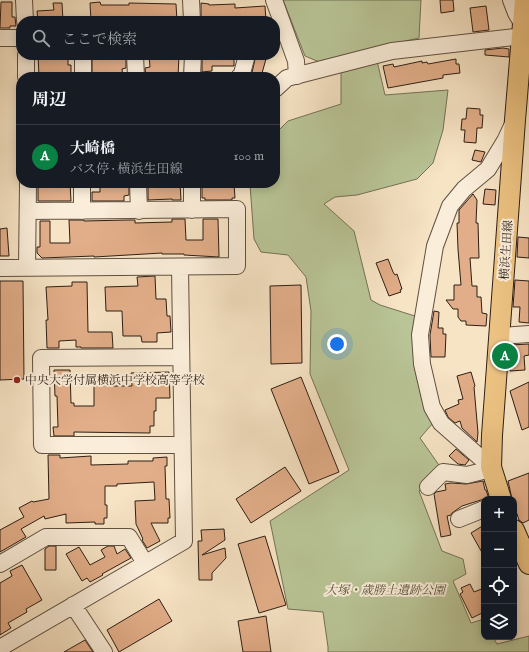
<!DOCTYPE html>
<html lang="ja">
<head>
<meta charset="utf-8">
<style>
	:root { --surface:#171b24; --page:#20242c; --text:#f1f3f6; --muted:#9ea1a6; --line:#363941; --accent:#0b8043 }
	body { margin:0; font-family:"IM FELL English","Noto Serif JP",serif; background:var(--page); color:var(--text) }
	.controls { position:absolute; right:12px; bottom:12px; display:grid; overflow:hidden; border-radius:8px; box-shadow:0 2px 10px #0003 }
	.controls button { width:36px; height:36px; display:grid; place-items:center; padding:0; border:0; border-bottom:1px solid var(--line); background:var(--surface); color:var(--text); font:20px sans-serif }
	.you { position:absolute; left:337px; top:344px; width:14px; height:14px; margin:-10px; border:3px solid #fff; border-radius:50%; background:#1a73e8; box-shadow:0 0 0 6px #1a73e833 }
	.badge { display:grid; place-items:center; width:26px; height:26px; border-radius:50%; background:var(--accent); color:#fff; font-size:13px; font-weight:700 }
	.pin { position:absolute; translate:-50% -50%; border:2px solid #fff; box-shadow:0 1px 4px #0006 }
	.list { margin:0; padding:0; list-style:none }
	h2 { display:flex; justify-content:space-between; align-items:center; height:52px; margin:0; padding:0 16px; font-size:17px }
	h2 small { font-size:13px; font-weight:400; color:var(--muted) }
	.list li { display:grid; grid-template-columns:26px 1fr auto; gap:12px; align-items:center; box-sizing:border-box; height:64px; padding:0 16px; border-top:1px solid var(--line) }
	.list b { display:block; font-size:15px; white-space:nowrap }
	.list p { margin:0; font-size:13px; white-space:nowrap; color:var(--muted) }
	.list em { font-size:13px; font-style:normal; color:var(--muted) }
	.icon { flex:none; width:22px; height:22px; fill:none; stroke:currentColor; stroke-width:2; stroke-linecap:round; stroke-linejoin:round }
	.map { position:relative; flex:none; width:529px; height:652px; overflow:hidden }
	.search { position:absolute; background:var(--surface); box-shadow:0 2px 10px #0003; left:16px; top:16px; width:264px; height:44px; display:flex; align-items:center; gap:10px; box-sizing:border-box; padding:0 14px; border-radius:16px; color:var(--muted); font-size:15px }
	.panel { position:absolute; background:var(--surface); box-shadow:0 2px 10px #0003; left:16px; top:72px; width:264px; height:116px; border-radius:16px }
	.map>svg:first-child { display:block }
</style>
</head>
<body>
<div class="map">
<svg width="529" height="652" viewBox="0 0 529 652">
	<rect width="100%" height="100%" fill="#f7e4c5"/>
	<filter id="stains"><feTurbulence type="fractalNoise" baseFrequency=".005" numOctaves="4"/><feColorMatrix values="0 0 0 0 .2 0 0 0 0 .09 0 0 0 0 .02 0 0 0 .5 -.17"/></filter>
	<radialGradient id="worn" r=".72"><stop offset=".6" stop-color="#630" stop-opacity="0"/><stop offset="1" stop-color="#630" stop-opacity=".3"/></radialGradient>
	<path fill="#b9c597" stroke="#737256" d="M283,0H421L419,38L374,48L385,95L448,90L443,130L433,163L417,179L357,195L335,197L324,204L354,231L371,300L380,305L418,317L433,423L420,438L441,468L419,491L442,551L463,559L466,574L453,581L471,623L484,619V637H493L497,644L529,636V652H328V647L323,612L288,609L270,521L349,470L310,374L311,311L306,277L288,255L261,252L254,239L250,185L251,183H275V134L288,121L341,104V71L305,56Z"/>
	<path fill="#e2ae89" stroke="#2d1f15" d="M440,0H453L454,11L441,13Z
		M1,2H12V17H15L16,26H10V28H0Z
		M100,2L101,5H129V3L176,4L177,21H91L90,3Z
		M53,3H62L63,21H38L37,11L54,10Z
		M201,3L209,4V5L235,4V8L265,6L266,21H201Z
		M486,6L489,30L473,32L470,8Z
		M503,48L509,49V57L485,55V50Z
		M38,55H68V65H71V77H39Z
		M92,55H126V68L122,69L123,77H92Z
		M149,55H179L178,77H146L145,68L150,67Z
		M202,55H234V66H212V71L202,72Z
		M256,55H267L261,77H251Z
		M456,59V64H459L460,73L443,75V78L388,88L383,66L393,64L394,67L422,61V63L427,62L428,64Z
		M467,108L480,109V115H483L482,128H477L476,143L464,142L465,130H461L462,119H466Z
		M475,150L485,152L481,162L472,160Z
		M41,183H70L71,201H38V185H41Z
		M100,183H129V195L124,196V201H92V192H100Z
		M148,183H151V186L170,185V183H180L181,200H172V199L148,200Z
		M202,184H234L235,198H232V200H205V198H202Z
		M485,189L496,190L495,205L483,204Z
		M473,194L477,200L476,223H478L479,258H470L472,286H477V297H481L482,313L487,314L486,326L466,325V321H461L458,317V309H453L446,300H454V285H461L458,249L457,223H459V210Z
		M172,219H185L186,240H203V219H218L219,257L184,255V254H162V253L94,257V256L42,258L37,253V247H40V221H50V243H70L69,220H84V221L128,220H135V223L172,222Z
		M7,228L9,256H0V229Z
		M518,237L529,238V258L517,257Z
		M388,259L393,272L395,275L397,274L402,289L400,290L401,292L389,296L376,263Z
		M155,276L156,299H166L167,316H170L171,332L157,333V342H142L141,336H123L122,311H106L105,287L138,286L137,277Z
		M515,280L529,281V323L519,322L520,307H513Z
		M0,281H23L24,379L0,380Z
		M72,282H87L88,332H112L113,348H81V347H76V340L59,341V348H47L46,320H48L46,287L72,286Z
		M301,285L302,363L271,364L270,286Z
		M434,311L439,312L438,328H443V334H446L445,357H431L430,335Z
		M529,344V355L524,356L525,370L510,371V345Z
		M54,370H70L71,403H74V406H94V377H107V386H132L131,373L169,372L170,398H156V411H154V426H150V433L74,432V436H54L53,427H58L57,396H55Z
		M471,372L475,386L474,387L478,433L477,442L462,428L460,421L455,423L448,417L445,410L459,404L458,400L463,399L457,376Z
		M301,377L339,472L309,484L271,389Z
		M529,382V427L522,430L510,391Z
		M456,449L469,460L465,465L458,464L449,456Z
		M48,455H60V458L91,456V465L128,464V461H153V458L167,457V466H165L166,499H169L170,518H168V523H151L160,541L147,548L142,540L143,539L136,524L135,501L155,500L154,482L117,484V486H105V505H107V518H104V524H95V522L66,523V514L45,519L44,516L21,529L26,537L0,552V530L24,517L19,508L32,501L33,502L49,499Z
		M285,467L301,491L251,523L236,499Z
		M529,473V520L523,523L519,520L514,505V499H512L508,481Z
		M483,481L485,490H486L489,499H484L462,506L452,513L451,515L447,516L451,535L441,537L434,494L436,492L446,490L445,484L451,483L466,484Z
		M484,525V556L471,533Z
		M224,529L225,540L202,555L225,548L226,558L212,573V580H199L198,541H202L201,530Z
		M265,536L286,605L259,613L238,544Z
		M49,546H56V570H45V549Z
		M108,546H114L117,554L125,549L131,558L102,574L103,575L90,582L87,578L82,581L66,554L79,547L90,565L105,557L101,550Z
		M22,565L42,600L26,609L27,612L8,623L11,628L0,635V583L12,576L10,571Z
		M470,584L474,592L484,588V612L472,618L460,594L463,592L461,588Z
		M159,599L172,621L119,652L107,630Z
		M266,616L271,652H243L238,621Z
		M85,640L93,652H64Z"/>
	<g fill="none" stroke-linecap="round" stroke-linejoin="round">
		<g stroke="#605041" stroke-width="18">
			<path id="minor" d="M24,0L25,21
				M191,0L192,21
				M274,0L296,61L297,76
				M511,0L516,13L523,25H526
				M0,38H21
				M26,55V77
				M135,55L136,77
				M83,77V55
				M192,77L193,55
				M239,77H241L247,55
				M275,89L287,78L392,51L523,36
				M138,183L139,211
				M192,183V210
				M82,211V183
				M0,268L237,266V209L28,211
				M27,268L28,183
				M499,336L529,334
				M181,357L41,358L42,445H182
				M491,467L441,423L432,407L422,364L420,335L435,246L450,206L464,189L488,169L505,141L513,124
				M428,487L443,472L467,475L491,469
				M459,519L484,509
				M0,564L46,537H129L145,563
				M73,605L104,652
				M0,648L184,541L180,267"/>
		</g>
		<g stroke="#2d1f15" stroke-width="22">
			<path id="major" d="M501,499L491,467L492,435L515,120L525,0
				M514,530L529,564"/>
		</g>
		<use href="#minor" stroke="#faedd9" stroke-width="16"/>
		<use href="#major" stroke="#ecc282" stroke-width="20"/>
	</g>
	<circle fill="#8f2418" stroke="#faedd9" stroke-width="1.5" cx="17" cy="380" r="4"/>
	<g text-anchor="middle" stroke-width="4" stroke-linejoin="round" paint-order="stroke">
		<g font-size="12" fill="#2d1f15" stroke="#faedd9">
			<text transform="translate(506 250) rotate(-86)" y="4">横浜生田線</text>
		</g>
		<g font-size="12" fill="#2d1f15" stroke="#faedd9" text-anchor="start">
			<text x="25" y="384">中央大学付属横浜中学校高等学校</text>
		</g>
		<g font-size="12" font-style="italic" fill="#57513c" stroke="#faedd9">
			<text x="385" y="594">大塚・歳勝土遺跡公園</text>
		</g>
	</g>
	<rect width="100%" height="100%" filter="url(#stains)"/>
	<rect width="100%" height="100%" fill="url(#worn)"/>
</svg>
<div class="controls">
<button>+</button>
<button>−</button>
<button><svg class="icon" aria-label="locate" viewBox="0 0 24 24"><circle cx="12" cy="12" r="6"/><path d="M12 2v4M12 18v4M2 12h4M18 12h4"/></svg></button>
<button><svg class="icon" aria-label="layers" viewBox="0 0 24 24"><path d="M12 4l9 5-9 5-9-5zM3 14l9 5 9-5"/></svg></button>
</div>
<div class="you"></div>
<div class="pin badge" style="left:505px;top:356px">A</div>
<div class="search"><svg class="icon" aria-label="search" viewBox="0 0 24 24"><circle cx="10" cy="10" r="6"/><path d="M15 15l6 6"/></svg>ここで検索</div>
<section class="panel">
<h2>周辺<small></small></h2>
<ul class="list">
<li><span class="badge">A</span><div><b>大崎橋</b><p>バス停 · 横浜生田線</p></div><em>100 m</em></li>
</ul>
</section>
</div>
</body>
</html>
